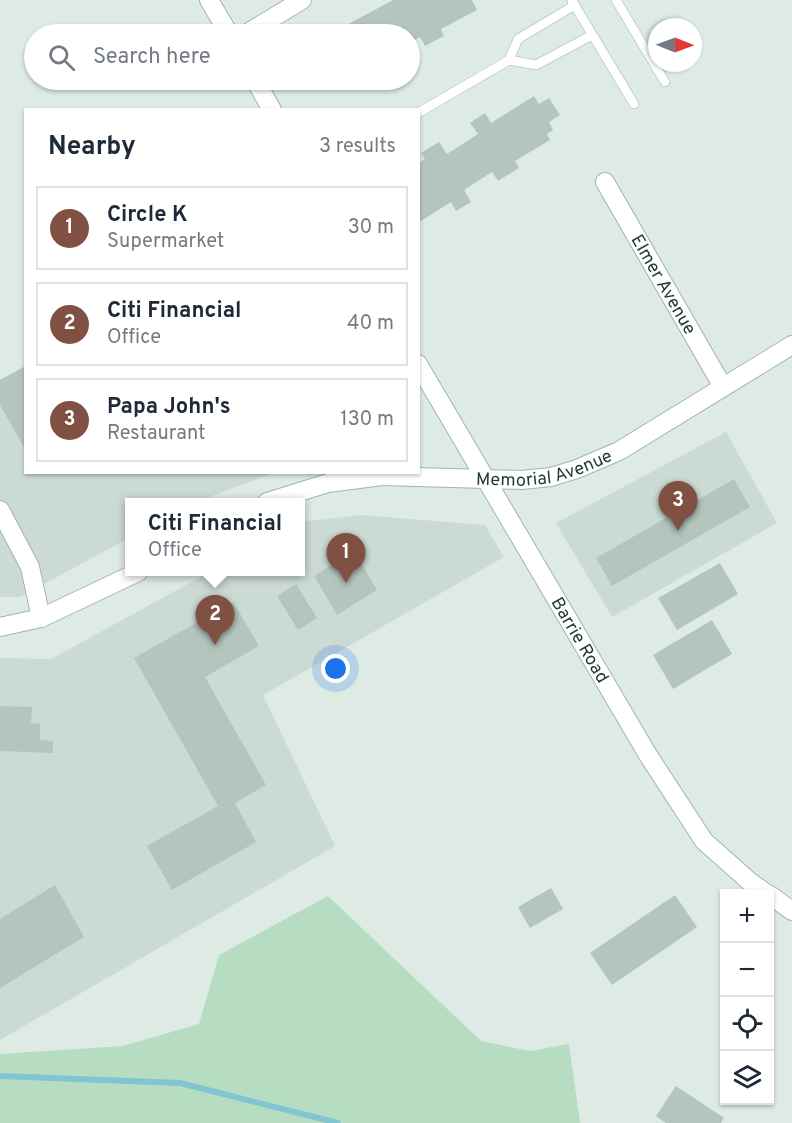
<!DOCTYPE html>
<html lang="en">
<head>
<meta charset="utf-8">
<style>
	:root { --surface:#fff; --page:#f6f6f7; --text:#1f2937; --muted:#747a83; --line:#e0e1e3; --accent:#805042 }
	body { margin:0; font-family:Overpass,sans-serif; background:var(--page); color:var(--text) }
	.controls { position:absolute; right:18px; bottom:18px; display:grid; overflow:hidden; border-radius:0px; box-shadow:0 2px 4px #0004 }
	.controls button { width:54px; height:54px; display:grid; place-items:center; padding:0; border:0; border-bottom:2px solid var(--line); background:var(--surface); color:var(--text); font:30px sans-serif }
	.compass { position:absolute; left:648px; top:18px; width:54px; height:54px; border-radius:50%; background:var(--surface); box-shadow:0 2px 4px #0004; rotate:91deg }
	.you { position:absolute; left:336px; top:669px; width:21px; height:21px; margin:-15px; border:4px solid #fff; border-radius:50%; background:#1a73e8; box-shadow:0 0 0 9px #1a73e833 }
	.badge { display:grid; place-items:center; width:39px; height:39px; border-radius:50%; background:var(--accent); color:#fff; font-size:20px; font-weight:700 }
	.pin { position:absolute; translate:-50% -50px; filter:drop-shadow(0 2px 3px #0008) }
	.pin::after { content:''; position:absolute; top:32px; width:21px; height:18px; background:inherit; clip-path:polygon(0 0,100% 0,50% 100%) }
	.popup { position:absolute; left:125px; top:498px; width:180px; height:78px; box-sizing:border-box; display:grid; place-content:center; border-radius:0px; background:var(--surface); filter:drop-shadow(0 2px 4px #0005); font-size:20px; white-space:nowrap; color:var(--muted) }
	.popup b { font-size:22px; color:var(--text) }
	.popup::after { content:''; position:absolute; left:50%; top:100%; margin-left:-12px; border:12px solid transparent; border-top-color:var(--surface) }
	.list { margin:0; padding:0; list-style:none }
	h2 { display:flex; justify-content:space-between; align-items:center; height:78px; margin:0; padding:0 24px; font-size:26px }
	h2 small { font-size:20px; font-weight:400; color:var(--muted) }
	.list li { display:grid; grid-template-columns:39px 1fr auto; gap:18px; align-items:center; box-sizing:border-box; height:84px; margin:0 12px 12px; padding:0 12px; border:2px solid var(--line); border-radius:0px }
	.list b { display:block; font-size:22px; white-space:nowrap }
	.list p { margin:0; font-size:20px; white-space:nowrap; color:var(--muted) }
	.list em { font-size:20px; font-style:normal; color:var(--muted) }
	.icon { flex:none; width:33px; height:33px; fill:none; stroke:currentColor; stroke-width:2; stroke-linecap:round; stroke-linejoin:round }
	.map { position:relative; flex:none; width:792px; height:1123px; overflow:hidden }
	.search { position:absolute; background:var(--surface); box-shadow:0 2px 4px #0004; left:24px; top:24px; width:396px; height:66px; display:flex; align-items:center; gap:15px; box-sizing:border-box; padding:0 21px; border-radius:33px; color:var(--muted); font-size:22px }
	.panel { position:absolute; background:var(--surface); box-shadow:0 2px 4px #0004; left:24px; top:108px; width:396px; height:366px; border-radius:0px }
	.map>svg:first-child { display:block }
</style>
</head>
<body>
<div class="map">
<svg width="792" height="1123" viewBox="0 0 792 1123">
	<rect width="100%" height="100%" fill="#deebe5"/>
	<path fill="#ccdad4" d="M25,366L26,472L273,473L196,502H130L129,538L20,597H0V380Z
		M726,432L777,523L612,617L556,523Z
		M361,515L485,525L504,557L263,695L335,846L0,1040V658L51,659L210,572H300L301,522Z"/>
	<path fill="#b6ddc2" d="M328,896L481,1041L530,1051L569,1044L580,1123H0V1054L123,1046L199,1024L219,955Z"/>
	<g fill="none" stroke-linecap="round" stroke-linejoin="round">
		<path stroke="#83c4d3" stroke-width="6" d="M0,1076L180,1083L338,1123"/>
	</g>
	<path fill="#b4c5be" d="M393,0H472L477,10L441,29L444,36L425,46L420,37L410,43V34H330Z
		M534,96L539,104L549,98L560,115L549,122L553,130L547,134L550,140L515,161L519,168L498,181L492,172L464,190L471,202L456,211L451,202L418,223V163L425,159L421,153L439,142L447,154L478,134L470,123L485,113L491,123Z
		M26,366V451L0,405V380Z
		M734,479L750,507L612,586L596,558Z
		M354,551L377,590L337,615L314,576Z
		M720,563L738,594L677,630L658,598Z
		M296,584L317,618L298,630L277,596Z
		M233,602L259,646L205,677L266,785L235,803L256,842L172,890L147,846L218,806L134,658Z
		M712,620L732,654L673,689L653,655Z
		M0,706L32,707L31,723L40,724V740L53,741V753L0,751Z
		M55,885L84,937L0,988V919Z
		M551,888L563,909L530,928L518,907Z
		M675,895L697,927L612,985L590,953Z
		M676,1086L724,1118L721,1123H666L656,1116Z"/>
	<g fill="none" stroke-linecap="round" stroke-linejoin="round">
		<g stroke="#a1b3ac" stroke-width="10">
			<path id="lane" d="M616,0L665,82
				M572,1L634,104
				M509,60L536,65L592,35
				M418,113L509,60L518,39L575,5"/>
		</g>
		<g stroke="#a1b3ac" stroke-width="20">
			<g id="street">
				<path d="M246,34L302,0"/>
				<path id="s1" d="M605,182L723,387"/>
				<path d="M0,510L30,567L41,618"/>
			</g>
		</g>
		<g stroke="#9db7ae" stroke-width="20">
			<g id="secondary">
				<path d="M209,0L229,34"/>
				<path d="M255,80L272,110"/>
				<path id="s2" d="M418,364L648,755L704,841L749,881L767,894"/>
				<path id="s3" d="M267,502L328,483L382,476L522,480L551,477L577,469L619,451L792,345"/>
				<path d="M0,627L41,618L138,572"/>
				<path d="M770,895L792,911"/>
			</g>
		</g>
		<use href="#lane" stroke="#fff" stroke-width="9"/>
		<use href="#street" stroke="#fff" stroke-width="18"/>
		<use href="#secondary" stroke="#fff" stroke-width="18"/>
	</g>
	<g text-anchor="middle" stroke-width="5" stroke-linejoin="round" paint-order="stroke">
		<g font-size="18" fill="#1f3b34" stroke="#eff7f3">
			<text dy="6" stroke="none"><textPath href="#s1" startOffset="118">Elmer Avenue</textPath></text>
			<text dy="6" stroke="none"><textPath href="#s3" startOffset="282">Memorial Avenue</textPath></text>
			<text dy="6" stroke="none"><textPath href="#s2" startOffset="320">Barrie Road</textPath></text>
		</g>
	</g>
</svg>
<div class="controls">
<button>+</button>
<button>−</button>
<button><svg class="icon" aria-label="locate" viewBox="0 0 24 24"><circle cx="12" cy="12" r="6"/><path d="M12 2v4M12 18v4M2 12h4M18 12h4"/></svg></button>
<button><svg class="icon" aria-label="layers" viewBox="0 0 24 24"><path d="M12 4l9 5-9 5-9-5zM3 14l9 5 9-5"/></svg></button>
</div>
<svg class="compass" viewBox="-18 -18 36 36"><path d="M0-13l5 13h-10z" fill="#e53935"/><path d="M0 13l5-13h-10z" fill="#747a83"/></svg>
<div class="you"></div>
<div class="pin badge" style="left:346px;top:583px">1</div>
<div class="pin badge" style="left:215px;top:645px">2</div>
<div class="popup"><b>Citi Financial</b>Office</div>
<div class="pin badge" style="left:678px;top:531px">3</div>
<div class="search"><svg class="icon" aria-label="search" viewBox="0 0 24 24"><circle cx="10" cy="10" r="6"/><path d="M15 15l6 6"/></svg>Search here</div>
<section class="panel">
<h2>Nearby<small>3 results</small></h2>
<ul class="list">
<li><span class="badge">1</span><div><b>Circle K</b><p>Supermarket</p></div><em>30 m</em></li>
<li><span class="badge">2</span><div><b>Citi Financial</b><p>Office</p></div><em>40 m</em></li>
<li><span class="badge">3</span><div><b>Papa John's</b><p>Restaurant</p></div><em>130 m</em></li>
</ul>
</section>
</div>
</body>
</html>
